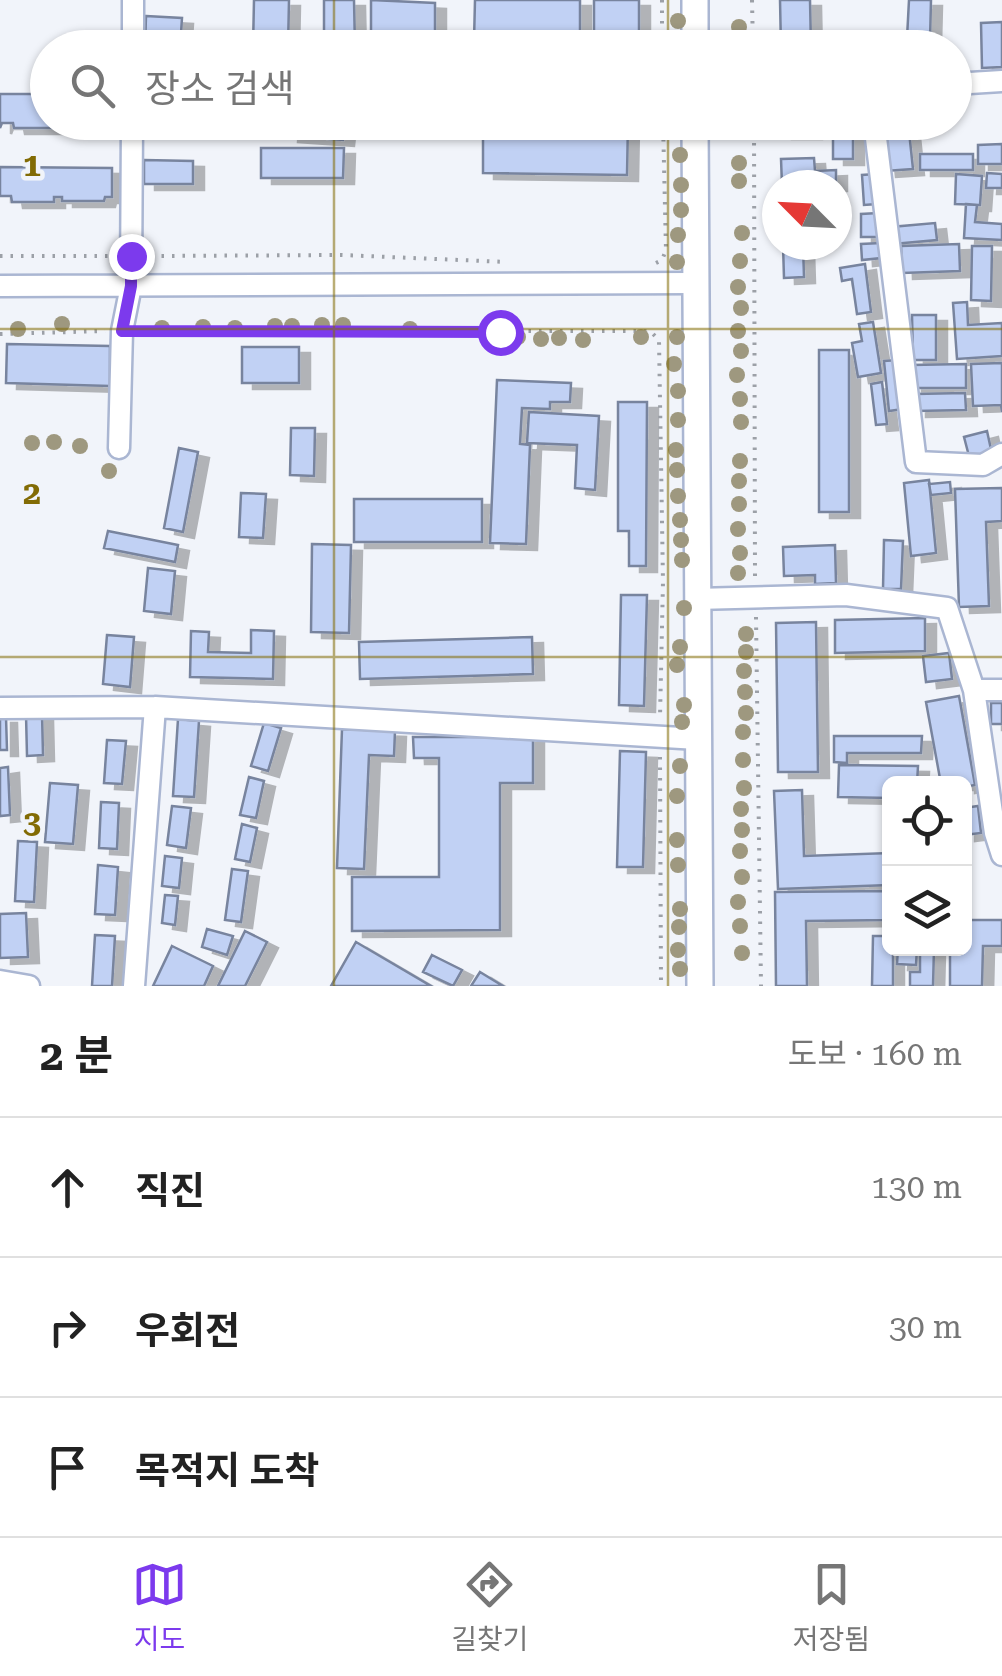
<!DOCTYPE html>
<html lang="ko">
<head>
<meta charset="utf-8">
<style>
	:root { --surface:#fff; --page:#f6f6f6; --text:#222; --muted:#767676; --line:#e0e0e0; --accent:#7c3aed }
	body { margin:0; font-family:"Roboto Serif","Noto Sans KR",serif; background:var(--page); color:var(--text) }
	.controls { position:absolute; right:30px; bottom:30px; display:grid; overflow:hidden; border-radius:15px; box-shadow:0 2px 8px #0004 }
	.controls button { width:90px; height:90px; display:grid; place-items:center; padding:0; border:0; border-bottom:2px solid var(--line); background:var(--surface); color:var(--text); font:50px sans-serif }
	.compass { position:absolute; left:762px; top:170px; width:90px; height:90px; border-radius:50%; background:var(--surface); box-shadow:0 2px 8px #0004; rotate:294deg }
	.stop { position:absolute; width:30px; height:30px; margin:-22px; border:8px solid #7c3aed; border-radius:50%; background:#fff }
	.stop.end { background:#7c3aed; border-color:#fff; box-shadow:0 2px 10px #0008 }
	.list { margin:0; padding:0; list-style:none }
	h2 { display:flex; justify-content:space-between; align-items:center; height:130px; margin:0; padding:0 40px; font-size:42px }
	h2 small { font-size:32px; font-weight:400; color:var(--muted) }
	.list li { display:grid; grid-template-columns:65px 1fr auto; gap:30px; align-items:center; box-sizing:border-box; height:140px; padding:0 40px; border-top:2px solid var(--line) }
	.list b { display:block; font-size:38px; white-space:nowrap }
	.list em { font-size:32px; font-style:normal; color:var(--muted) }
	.icon { flex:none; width:55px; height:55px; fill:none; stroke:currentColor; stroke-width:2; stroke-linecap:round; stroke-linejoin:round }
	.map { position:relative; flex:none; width:1002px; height:986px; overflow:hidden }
	.search { position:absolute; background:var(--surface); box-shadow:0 2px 8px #0004; left:30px; right:30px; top:30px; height:110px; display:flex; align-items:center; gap:25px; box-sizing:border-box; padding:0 35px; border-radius:55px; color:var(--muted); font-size:38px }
	.sheet { height:550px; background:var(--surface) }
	nav { display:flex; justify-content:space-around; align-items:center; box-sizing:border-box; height:140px; border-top:2px solid var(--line); background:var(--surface); font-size:28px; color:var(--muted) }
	nav a { display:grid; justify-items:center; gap:5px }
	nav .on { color:var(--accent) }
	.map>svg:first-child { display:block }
</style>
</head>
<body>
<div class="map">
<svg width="1002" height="986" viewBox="0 0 1002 986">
	<defs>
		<filter id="shadow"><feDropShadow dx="11" dy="6" stdDeviation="0" flood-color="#0004"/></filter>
	</defs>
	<rect width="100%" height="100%" fill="#f1f4fa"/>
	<path fill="#c1d1f4" stroke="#78849e" stroke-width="2.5" filter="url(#shadow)" d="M254,0H289L288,48H253Z
		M324,0H354L355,48H324Z
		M371,0L435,3V48H371Z
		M475,0H580V42L474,41Z
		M594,0H639V42H594Z
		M780,0H810L811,48H781Z
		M909,0H931L930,39L907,38Z
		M146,16L182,18L180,48H145Z
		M1002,22V67L982,68L981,23Z
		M0,94H48V122L114,123L106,124V128H64V123H56V128H14L13,123H2L0,128Z
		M288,122H345L343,140L287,136Z
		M483,122H628L627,175L483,173Z
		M781,122H811V133H781Z
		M833,122H853V159H833Z
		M880,122H908L913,169L885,171Z
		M1002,144V164H978V145Z
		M261,148H344L343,178H261Z
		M920,154H973V170H920Z
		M814,158L815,171L836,170V185H782L781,159Z
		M144,160L193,161V184H144Z
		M0,167L112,168V197H105L104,201H62V197H54V202H12L11,196H0Z
		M987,173L1002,174V188H986Z
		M875,174L877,204L864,205L862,175Z
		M956,174L982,176L980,205L955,204Z
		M966,204L977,205L975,222L1002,224V240L964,238Z
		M878,213L879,237H861V214Z
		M935,223L937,240L893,244L891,227Z
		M881,243V258L862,260L861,244Z
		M959,244L960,271L902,273L901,246Z
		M783,245H803L804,277L784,278Z
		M972,246H992L991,301L971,300Z
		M865,264L871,312L857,314L852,279L842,281L840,268Z
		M967,302L968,325L1002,323V356L957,359L953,303Z
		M912,315H936V360H913Z
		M873,322L881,373L858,377L852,343L862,341L859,324Z
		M7,344L110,346V386L6,383Z
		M242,347H299V383H242Z
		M819,350H849V512H819Z
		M898,360L903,409L889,411L884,361Z
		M1002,363V412L1001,405L973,406L971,364Z
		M966,364V388H911V365Z
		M497,380L571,383L570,402H550V409L522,408L520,444L530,445L526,544L490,543Z
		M882,382L887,424L876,425L871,384Z
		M965,393L966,410L915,411V394Z
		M618,402H647L646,566H629V531H618Z
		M529,412L599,416L595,490L575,488L577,445L527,443Z
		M291,428H315L314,476L290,475Z
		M987,431L992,454L970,460L964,437Z
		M179,448L198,452L183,532L164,528Z
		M929,480L936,553L911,556L904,483Z
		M950,482L951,493L931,495L929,484Z
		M1002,488V521L986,522L989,606L959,607L955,489Z
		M241,493L266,494L263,538L239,537Z
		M354,499H482V542H354Z
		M108,531L178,545L175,562L104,548Z
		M884,540L903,541L901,589H883Z
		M312,544L351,545L349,633L311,632Z
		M835,545L836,583L815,584V575L784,576L783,547Z
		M148,568L175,571L171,614L144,611Z
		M621,595H647L644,706L619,705Z
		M925,618V651L835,653V620Z
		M816,622L818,772H778L776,623Z
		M251,630L274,631L273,679L190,677L191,631L209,632L208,652L251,653Z
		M107,635L134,637L130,687L103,684Z
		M532,637L533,674L360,679L359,642Z
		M949,653L952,679L926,682L923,656Z
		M959,696L975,785L964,787V784H941L926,702Z
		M991,703H1002V724H991Z
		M42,714L43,755L27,756L26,715Z
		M0,717H6L7,750H0Z
		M178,719L199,721L194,797L173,796Z
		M264,723L281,728L268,771L251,766Z
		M342,729L395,731L394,756L369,755L364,869L337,868Z
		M834,736H922L921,753H847V763L834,762Z
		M413,737H533V783H500V930L352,931V877H439V758H414Z
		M107,740L126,741L122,784L104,783Z
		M620,751L646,752L643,867H617Z
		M839,765L918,766L917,784H890V798L838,797Z
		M8,767L10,815L0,816V768Z
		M249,777L264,781L256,818L240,815Z
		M50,783L78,785L73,844L45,842Z
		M802,790L804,856L890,853V885L778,889L774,791Z
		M101,802L119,803L117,849L99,848Z
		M172,806L191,808L186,848L167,845Z
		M978,806L981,833L964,835V808Z
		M242,824L257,828L250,862L235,859Z
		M18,841L37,842L34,902L15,901Z
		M165,856L182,858L179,888L162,886Z
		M98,865L118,867L115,915L95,914Z
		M232,869L248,871L241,922L225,920Z
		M890,891V920L806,921L807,986H776L775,892Z
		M165,895L178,896L175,925L162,923Z
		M26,913L28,957L0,958V914Z
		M964,920H1002V946H983L982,986H950V948H964Z
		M207,929L233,936L227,955L202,947Z
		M245,931L267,942L245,986H218Z
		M95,935L115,936L112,986H92Z
		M873,936H890V948H893V986H872Z
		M356,942L431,986H331Z
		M172,946L213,966L204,986H153Z
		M898,948H917L916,965L897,964Z
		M920,948H934L933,986H910V972H920Z
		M432,955L462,970L453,986L423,972Z
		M480,972L503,986H471Z"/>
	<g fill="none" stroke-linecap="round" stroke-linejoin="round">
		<g stroke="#aab6d2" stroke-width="25">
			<path id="minor" d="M133,48V0
				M954,84L1002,81
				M874,122L916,462L983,465L1002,454
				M0,286L693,283
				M119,448L122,331L131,286L132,122
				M696,599L846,595L947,608L974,690L995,833L1002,855
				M974,690H1002
				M155,707L698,739
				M0,708L155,707L134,986
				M0,981L29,986"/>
		</g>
		<g stroke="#aab6d2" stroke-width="30">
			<path id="major" d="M695,48V0
				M695,122L700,986"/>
		</g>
		<path stroke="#9ca0a7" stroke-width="4" stroke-dasharray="2.5 8" stroke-linecap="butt" d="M662,0V48
			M752,0L753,48
			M754,122L755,578
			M0,256H112
			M151,256L342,255L507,262
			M656,263L662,260L666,250L663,122
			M140,331H650L659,340L663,582L660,717
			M0,334L105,331
			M756,617L761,986
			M660,757L661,986"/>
		<use href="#minor" stroke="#fff" stroke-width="20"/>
		<use href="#major" stroke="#fff" stroke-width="25"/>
	</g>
	<g fill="#9e987f">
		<circle cx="678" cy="21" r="8"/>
		<circle cx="739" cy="27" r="8"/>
		<circle cx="680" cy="155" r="8"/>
		<circle cx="739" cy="163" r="8"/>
		<circle cx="739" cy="181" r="8"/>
		<circle cx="681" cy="185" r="8"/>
		<circle cx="681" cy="210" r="8"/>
		<circle cx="742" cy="233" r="8"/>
		<circle cx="678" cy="235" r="8"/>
		<circle cx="740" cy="261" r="8"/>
		<circle cx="677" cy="262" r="8"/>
		<circle cx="738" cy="287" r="8"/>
		<circle cx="741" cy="308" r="8"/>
		<circle cx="62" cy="324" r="8"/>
		<circle cx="322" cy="325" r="8"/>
		<circle cx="343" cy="325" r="8"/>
		<circle cx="275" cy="326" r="8"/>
		<circle cx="292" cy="326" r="8"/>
		<circle cx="203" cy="327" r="8"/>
		<circle cx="162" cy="328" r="8"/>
		<circle cx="235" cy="328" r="8"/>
		<circle cx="18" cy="329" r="8"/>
		<circle cx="410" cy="329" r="8"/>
		<circle cx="738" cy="331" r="8"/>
		<circle cx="518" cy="337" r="8"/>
		<circle cx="641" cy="337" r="8"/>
		<circle cx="677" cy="337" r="8"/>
		<circle cx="559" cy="338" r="8"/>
		<circle cx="541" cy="339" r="8"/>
		<circle cx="583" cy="340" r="8"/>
		<circle cx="741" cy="351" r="8"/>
		<circle cx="674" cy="364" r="8"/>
		<circle cx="737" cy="375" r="8"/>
		<circle cx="678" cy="391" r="8"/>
		<circle cx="740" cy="399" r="8"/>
		<circle cx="678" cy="420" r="8"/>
		<circle cx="741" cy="422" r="8"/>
		<circle cx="54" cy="442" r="8"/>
		<circle cx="32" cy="443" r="8"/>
		<circle cx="80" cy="446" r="8"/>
		<circle cx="676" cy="450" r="8"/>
		<circle cx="740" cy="461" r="8"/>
		<circle cx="677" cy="470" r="8"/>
		<circle cx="109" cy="471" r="8"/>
		<circle cx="739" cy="481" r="8"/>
		<circle cx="678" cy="496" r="8"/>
		<circle cx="739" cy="504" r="8"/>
		<circle cx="680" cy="520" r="8"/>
		<circle cx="738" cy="529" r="8"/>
		<circle cx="681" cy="540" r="8"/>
		<circle cx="740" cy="553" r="8"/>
		<circle cx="682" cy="560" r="8"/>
		<circle cx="738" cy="573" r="8"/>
		<circle cx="684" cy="608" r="8"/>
		<circle cx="746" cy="634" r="8"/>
		<circle cx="680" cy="647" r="8"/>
		<circle cx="746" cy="652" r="8"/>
		<circle cx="677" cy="665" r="8"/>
		<circle cx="744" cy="671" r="8"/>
		<circle cx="745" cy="692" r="8"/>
		<circle cx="684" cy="705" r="8"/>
		<circle cx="746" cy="713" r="8"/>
		<circle cx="682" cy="722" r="8"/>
		<circle cx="743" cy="732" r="8"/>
		<circle cx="743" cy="760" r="8"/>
		<circle cx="680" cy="766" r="8"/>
		<circle cx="744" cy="788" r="8"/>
		<circle cx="677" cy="796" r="8"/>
		<circle cx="741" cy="809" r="8"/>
		<circle cx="742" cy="830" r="8"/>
		<circle cx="677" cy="840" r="8"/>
		<circle cx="740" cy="851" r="8"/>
		<circle cx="678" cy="865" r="8"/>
		<circle cx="742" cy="877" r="8"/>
		<circle cx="738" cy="902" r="8"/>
		<circle cx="680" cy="909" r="8"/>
		<circle cx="740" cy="926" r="8"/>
		<circle cx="679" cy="927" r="8"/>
		<circle cx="678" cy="950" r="8"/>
		<circle cx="742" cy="953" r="8"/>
		<circle cx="680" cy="969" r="8"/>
	</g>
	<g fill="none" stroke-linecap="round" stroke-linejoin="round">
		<path stroke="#7c3aed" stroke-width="12" d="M131,256V286L122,331L500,332"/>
	</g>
	<path fill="none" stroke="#826b04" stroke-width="2.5" stroke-opacity="0.55" d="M334,0V48M668,0V48M334,122V986M668,122V986M0,329H1002M0,657H1002"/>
	<g font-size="32" text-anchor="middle" font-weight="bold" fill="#826b04" stroke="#f1f4fa" stroke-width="9" stroke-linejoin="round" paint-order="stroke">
		<text x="32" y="176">1</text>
		<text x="32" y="504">2</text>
		<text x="32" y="833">3</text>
	</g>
</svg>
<div class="controls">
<button><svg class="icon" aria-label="locate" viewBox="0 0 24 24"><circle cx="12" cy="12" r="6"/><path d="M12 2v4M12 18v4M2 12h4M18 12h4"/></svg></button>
<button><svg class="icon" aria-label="layers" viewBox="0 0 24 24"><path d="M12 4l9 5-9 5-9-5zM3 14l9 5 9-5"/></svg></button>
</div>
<svg class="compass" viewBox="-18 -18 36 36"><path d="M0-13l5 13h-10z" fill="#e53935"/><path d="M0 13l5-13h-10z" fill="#767676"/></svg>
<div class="stop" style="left:500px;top:332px"></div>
<div class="stop end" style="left:131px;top:256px"></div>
<div class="search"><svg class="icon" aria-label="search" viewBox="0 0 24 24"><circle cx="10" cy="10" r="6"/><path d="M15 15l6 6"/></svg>장소 검색</div>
</div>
<section class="sheet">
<h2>2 분<small>도보 · 160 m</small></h2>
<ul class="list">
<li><svg class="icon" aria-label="ahead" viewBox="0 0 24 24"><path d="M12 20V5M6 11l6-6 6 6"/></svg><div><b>직진</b></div><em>130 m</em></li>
<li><svg class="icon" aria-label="right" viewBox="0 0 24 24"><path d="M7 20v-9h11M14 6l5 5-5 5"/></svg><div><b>우회전</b></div><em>30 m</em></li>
<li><svg class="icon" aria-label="arrive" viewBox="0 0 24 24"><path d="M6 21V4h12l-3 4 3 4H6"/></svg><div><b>목적지 도착</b></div></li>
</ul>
</section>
<nav>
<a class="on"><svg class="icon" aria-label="map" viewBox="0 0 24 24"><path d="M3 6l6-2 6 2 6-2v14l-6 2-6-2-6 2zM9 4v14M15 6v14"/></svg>지도</a>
<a><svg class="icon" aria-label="directions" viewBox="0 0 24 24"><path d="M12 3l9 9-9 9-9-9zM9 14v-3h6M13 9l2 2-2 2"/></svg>길찾기</a>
<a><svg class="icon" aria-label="saved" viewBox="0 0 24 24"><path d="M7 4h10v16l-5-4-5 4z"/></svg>저장됨</a>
</nav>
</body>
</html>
